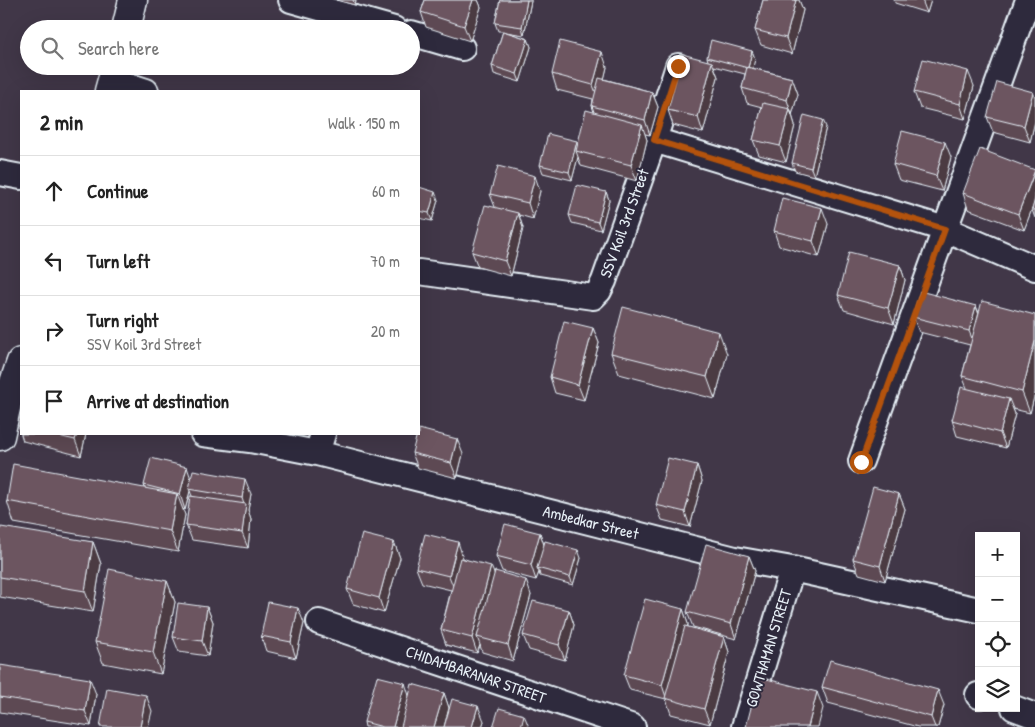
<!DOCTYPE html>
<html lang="en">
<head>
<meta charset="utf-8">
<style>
	:root { --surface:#fff; --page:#f6f6f6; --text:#222; --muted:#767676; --line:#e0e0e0 }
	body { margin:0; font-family:"Patrick Hand",sans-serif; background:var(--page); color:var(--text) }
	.controls { position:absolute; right:15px; bottom:15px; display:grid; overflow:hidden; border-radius:0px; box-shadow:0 5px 20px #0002 }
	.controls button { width:45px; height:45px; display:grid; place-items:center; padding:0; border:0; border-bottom:1px solid var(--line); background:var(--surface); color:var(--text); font:25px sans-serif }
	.stop { position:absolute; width:15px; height:15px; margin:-11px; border:4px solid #b45309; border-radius:50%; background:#fff }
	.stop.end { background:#b45309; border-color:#fff; box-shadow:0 1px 5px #0008 }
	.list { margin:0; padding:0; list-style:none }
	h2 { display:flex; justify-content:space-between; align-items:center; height:65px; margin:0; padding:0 20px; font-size:21px }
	h2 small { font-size:16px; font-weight:400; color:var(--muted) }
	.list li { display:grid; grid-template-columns:32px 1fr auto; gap:15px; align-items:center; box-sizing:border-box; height:70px; padding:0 20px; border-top:1px solid var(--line) }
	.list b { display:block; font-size:19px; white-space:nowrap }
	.list p { margin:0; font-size:16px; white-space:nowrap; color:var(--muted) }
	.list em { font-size:16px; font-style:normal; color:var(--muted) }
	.icon { flex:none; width:28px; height:28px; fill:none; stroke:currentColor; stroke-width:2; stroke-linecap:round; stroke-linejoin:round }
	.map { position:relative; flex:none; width:1035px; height:727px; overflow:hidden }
	.search { position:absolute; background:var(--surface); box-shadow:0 5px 20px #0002; left:20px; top:20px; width:400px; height:55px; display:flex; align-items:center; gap:12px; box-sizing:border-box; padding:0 18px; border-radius:28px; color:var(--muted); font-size:19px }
	.panel { position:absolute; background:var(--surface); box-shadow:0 5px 20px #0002; left:20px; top:90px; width:400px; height:345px; border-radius:0px }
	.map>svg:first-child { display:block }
</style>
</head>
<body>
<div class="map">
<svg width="1035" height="727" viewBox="0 0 1035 727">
	<rect width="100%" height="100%" fill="#413748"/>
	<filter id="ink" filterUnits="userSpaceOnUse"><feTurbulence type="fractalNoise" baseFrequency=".02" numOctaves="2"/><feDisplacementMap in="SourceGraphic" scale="10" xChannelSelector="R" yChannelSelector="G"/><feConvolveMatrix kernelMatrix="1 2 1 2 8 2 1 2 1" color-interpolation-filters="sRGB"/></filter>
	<g filter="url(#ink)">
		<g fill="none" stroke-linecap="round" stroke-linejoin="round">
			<g stroke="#e8f1f8" stroke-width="28">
				<path id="street" d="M291,0L394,29
					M411,33L462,48
					M112,80L146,91
					M654,140L945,229L1035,268
					M0,173L21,177
					M419,272L593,297L599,291L604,281L654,140L678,66
					M203,434L250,440L317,453L735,559L792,569L979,610
					M317,453L323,434
					M861,461L1028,0
					M319,622L633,727
					M978,695L979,696
					M1014,708L1035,716
					M744,727L792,569"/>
			</g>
			<g stroke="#e8f1f8" stroke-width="31">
				<path id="primary" d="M126,29L133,0
					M109,91L116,66
					M0,436L7,403L21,362"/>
			</g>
			<use href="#street" stroke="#2f2a3d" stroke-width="24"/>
			<use href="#primary" stroke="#2f2a3d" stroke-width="28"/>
		</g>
		<path fill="#5d4853" stroke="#e8f1f8" d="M336,0H356L355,5Z
			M425,0H478L481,7L470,41L426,27L421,12Z
			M500,0H531V1L524,35L506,32L528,39L531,47L520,82L494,74L492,66L503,31H498L495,23Z
			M763,0H799L803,10L792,54L761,45L755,30Z
			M894,0H931L927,13L895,3Z
			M752,51L755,59L752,68L792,78L798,94L792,115L795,125L786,162L759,155L753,140L762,107L747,103L742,88L745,74L714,66L718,77L703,133L673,125L668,110L708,61L707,57Z
			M607,67L604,79L652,92L658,107L650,135L645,134L647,140L637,181L581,166L578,157L572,180L543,173L540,165L578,143L594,112L592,106L593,99L557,90L552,74Z
			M974,86L965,119L920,108L914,92Z
			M1035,97V121L1030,142L993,132L987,117Z
			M826,127L814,176L795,171L792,163Z
			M951,157L942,191L899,180L893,164Z
			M1035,170V218L1032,210L1033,206L1024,230L968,209L963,193Z
			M419,187L438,200L432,221L419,218Z
			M540,191L533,219L519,215L523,228L511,276L478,267L472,252L495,207L490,194Z
			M606,192L609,200L601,230L572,223L569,215Z
			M828,224L819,257L779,246L774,231Z
			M900,265L905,280L894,324L844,310L838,295Z
			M976,306L979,313L1035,315V393L1030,413L1013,409L1015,414L1006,448L957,436L952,420L967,388L962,376L970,345L919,332L913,317Z
			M593,328L599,343L584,400L555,393L550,377Z
			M611,353L727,354L715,399L619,374Z
			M21,411V434H86L81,456L23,441L18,425Z
			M412,453L463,454L457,478L418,468Z
			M697,465L702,481L690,527L662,520L656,505Z
			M191,479L251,494L248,510L251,519L248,548L192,540L186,525L192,496L190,491L185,510L182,509L185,515L178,552L14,523L7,501L145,488L144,485Z
			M899,494L905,509L885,581L859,574L853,559Z
			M0,533L93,542L101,564L93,612L0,597Z
			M540,533L544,545L581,558L573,585L540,576L539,572L536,580L502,571L496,556Z
			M394,542L400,558L384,613L353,604L347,589Z
			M749,556L755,571L736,639L693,627L687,612Z
			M463,558L494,573L531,595L513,661L482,652L480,645L477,653L446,645L441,630L451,590L422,583L416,568Z
			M167,581L175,602L161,674L103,663L95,642Z
			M207,607L213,622L208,656L179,652L173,637Z
			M683,609L688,624V627L724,637L729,652L710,724L671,714L666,699L630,690L624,675Z
			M569,610L574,625L565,660L529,650L523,635Z
			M304,623L296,658L266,651L261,636Z
			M0,665L96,694L91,726L0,712Z
			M822,687L944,705L938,727H918L828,703Z
			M444,693L449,708L484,721L482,727H365L364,722L409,695Z"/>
		<path fill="#4c3b43" stroke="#e8f1f8" d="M353,0H356L355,5Z
			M473,0H478L481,7L470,41L464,26Z
			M527,0H531V1L524,35L522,27Z
			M796,0H799L803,10L792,54L786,38Z
			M922,0H931L927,13Z
			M528,39L531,47L520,82L517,74Z
			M752,51L755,59L751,76L748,68Z
			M602,52L607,67L599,101L593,85Z
			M712,62L718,77L703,133L698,117Z
			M968,71L974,86L965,119L960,104Z
			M792,78L798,94L792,115L787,100Z
			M652,92L658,107L650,135L645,120Z
			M1033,92L1035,97V121L1030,142L1024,126Z
			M790,109L795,125L786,162L780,146Z
			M823,120L826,127L814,176L811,168Z
			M642,125L647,140L637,181L631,165Z
			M577,141L580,149L576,151L578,157L572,180L569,172Z
			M945,142L951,157L942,191L936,176Z
			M1035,171V201L1024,230L1018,214Z
			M535,176L540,191L533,219L528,203Z
			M435,192L438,200L432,221L429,213Z
			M606,192L609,200L601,230L598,222Z
			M822,208L828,224L819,257L813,241Z
			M518,213L523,228L511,276L505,261Z
			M900,265L905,280L894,324L888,308Z
			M976,306L981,321L975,346L969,331Z
			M593,328L599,343L584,400L578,385Z
			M719,332L727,354L715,399L707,377Z
			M1035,341V393L1030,413L1022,392Z
			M1009,399L1015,414L1006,448L1000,433Z
			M77,434H86L81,456L75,440Z
			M457,439L463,454L457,478L451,463Z
			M697,465L702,481L690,527L685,512Z
			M187,467L192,482L189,489L190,491L185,510L180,494Z
			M245,479L251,494L248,510L251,519L248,548L242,533L245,508L242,498Z
			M177,494L185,515L178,552L170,531Z
			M899,494L905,509L885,581L880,566Z
			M540,533L545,548L537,568L539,572L536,580L531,565Z
			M93,542L101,564L93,612L85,591Z
			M394,542L400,558L384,613L379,598Z
			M458,542L463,558L455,591L449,576Z
			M578,550L581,558L573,585L570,577Z
			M749,556L755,571L736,639L731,624Z
			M491,566L497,581L477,637L480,645L477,653L472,638Z
			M526,580L531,595L513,661L508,645Z
			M167,581L175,602L161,674L153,652Z
			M207,607L213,622L208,656L202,641Z
			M298,608L304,623L296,658L291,642Z
			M683,609L688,624L667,700L662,685Z
			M569,610L574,625L565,660L559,645Z
			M724,637L729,652L710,724L704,709Z
			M90,679L96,694L91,726L85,711Z
			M405,683L410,699L403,727H393Z
			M938,690L944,705L938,727H935L931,717Z
			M817,692L823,708L818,727H808Z
			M444,693L449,708L444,727H434Z
			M146,695L152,711L148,727H140Z
			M478,706L484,721L482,727H472Z
			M524,715L529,727H521Z"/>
		<path fill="#6c5460" stroke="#e8f1f8" d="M425,0H473L464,26L421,12Z
			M500,0H527L522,27L495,23Z
			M763,0H796L786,38L755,30Z
			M503,31L528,39L517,74L492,66Z
			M711,40L752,51L748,68L707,57Z
			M560,41L602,52L593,85L552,74Z
			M682,54L712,62L698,117L668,110Z
			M923,59L968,71L960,104L914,92Z
			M747,67L792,78L787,100L742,88Z
			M599,78L652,92L645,120L592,106Z
			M997,82L1033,92L1024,126L987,117Z
			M763,103L790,109L780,146L753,140Z
			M586,110L642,125L631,165L576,151Z
			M804,115L823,120L811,168L792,163Z
			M902,131L945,142L936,176L893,164Z
			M548,134L577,141L569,172L540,165Z
			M980,149L1035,170L1018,214L963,193Z
			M498,166L535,176L528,203L490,194Z
			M577,185L606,192L598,222L569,215Z
			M419,187L435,192L429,213L419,211Z
			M782,198L822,208L813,241L774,231Z
			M1035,198V210H1032Z
			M485,205L518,213L505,261L472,252Z
			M849,252L900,265L888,308L838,295Z
			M920,291L976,306L969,331L913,317Z
			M982,301L1035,315V341L1022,392L962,376Z
			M623,307L719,332L707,377L611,353Z
			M564,321L593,328L578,385L550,377Z
			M961,387L1009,399L1000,433L952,420Z
			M21,411V426L18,425Z
			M419,429L457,439L451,463L412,453L417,434H419Z
			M50,434H77L75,440Z
			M151,458L187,467L180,494L144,485Z
			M668,458L697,465L685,512L656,505Z
			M13,464L177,494L170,531L7,501Z
			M193,470L245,479L242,498L189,489Z
			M873,487L899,494L880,566L853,559Z
			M190,496L246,504L242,533L186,525Z
			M505,524L540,533L531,565L496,556Z
			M1,527L93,542L85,591L0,577V533Z
			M362,534L394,542L379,598L347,589Z
			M425,534L458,542L449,576L416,568Z
			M545,541L578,550L570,577L537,568Z
			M706,544L749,556L731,624L687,612Z
			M460,558L491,566L472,638L441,630Z
			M109,569L167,581L153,652L95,642Z
			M495,571L526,580L508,645L477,637Z
			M645,599L683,609L662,685L624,675Z
			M533,601L569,610L559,645L523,635Z
			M268,602L298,608L291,642L261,636Z
			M178,603L207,607L202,641L173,637Z
			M685,626L724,637L704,709L665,698Z
			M830,660L938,690L931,717L822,687Z
			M0,665L90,679L85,711L0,697Z
			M377,676L405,683L393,727H383L364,722Z
			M759,677L817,692L808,727H746Z
			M412,684L444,693L434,727H401Z
			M107,688L146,695L140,727H100Z
			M452,699L478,706L472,727H444Z
			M499,708L524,715L521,727H493Z"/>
	</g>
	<g fill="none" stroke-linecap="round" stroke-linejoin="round" filter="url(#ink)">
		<path stroke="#b45309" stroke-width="6" d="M678,66L654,140L945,229L861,462"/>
	</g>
	<g text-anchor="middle" stroke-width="4" stroke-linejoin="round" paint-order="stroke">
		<g font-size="16" fill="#e8f1f8" stroke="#2f2a3d">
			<text transform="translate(624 223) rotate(-70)" y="6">SSV Koil 3rd Street</text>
			<text transform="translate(591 522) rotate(14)" y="6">Ambedkar Street</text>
			<text transform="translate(768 648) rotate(-73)" y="6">GOWTHAMAN STREET</text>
			<text transform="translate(476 674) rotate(19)" y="6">CHIDAMBARANAR STREET</text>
		</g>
	</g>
</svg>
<div class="controls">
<button>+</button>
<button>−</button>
<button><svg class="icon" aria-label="locate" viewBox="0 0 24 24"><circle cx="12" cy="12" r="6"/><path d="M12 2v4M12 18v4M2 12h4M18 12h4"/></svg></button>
<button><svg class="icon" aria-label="layers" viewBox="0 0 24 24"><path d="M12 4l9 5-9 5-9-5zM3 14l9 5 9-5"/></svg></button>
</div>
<div class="stop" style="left:861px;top:462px"></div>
<div class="stop end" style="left:678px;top:66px"></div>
<div class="search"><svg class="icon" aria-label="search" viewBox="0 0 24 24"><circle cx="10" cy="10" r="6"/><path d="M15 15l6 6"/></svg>Search here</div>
<section class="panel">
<h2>2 min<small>Walk · 150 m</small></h2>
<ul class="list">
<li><svg class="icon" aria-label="ahead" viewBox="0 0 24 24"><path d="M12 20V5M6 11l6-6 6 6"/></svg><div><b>Continue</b></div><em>60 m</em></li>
<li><svg class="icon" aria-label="left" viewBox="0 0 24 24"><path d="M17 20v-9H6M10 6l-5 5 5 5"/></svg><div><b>Turn left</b></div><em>70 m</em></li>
<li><svg class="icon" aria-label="right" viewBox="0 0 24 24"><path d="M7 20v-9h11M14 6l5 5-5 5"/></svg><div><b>Turn right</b><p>SSV Koil 3rd Street</p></div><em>20 m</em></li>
<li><svg class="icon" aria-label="arrive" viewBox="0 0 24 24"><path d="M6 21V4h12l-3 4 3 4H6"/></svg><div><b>Arrive at destination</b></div></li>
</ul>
</section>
</div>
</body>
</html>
